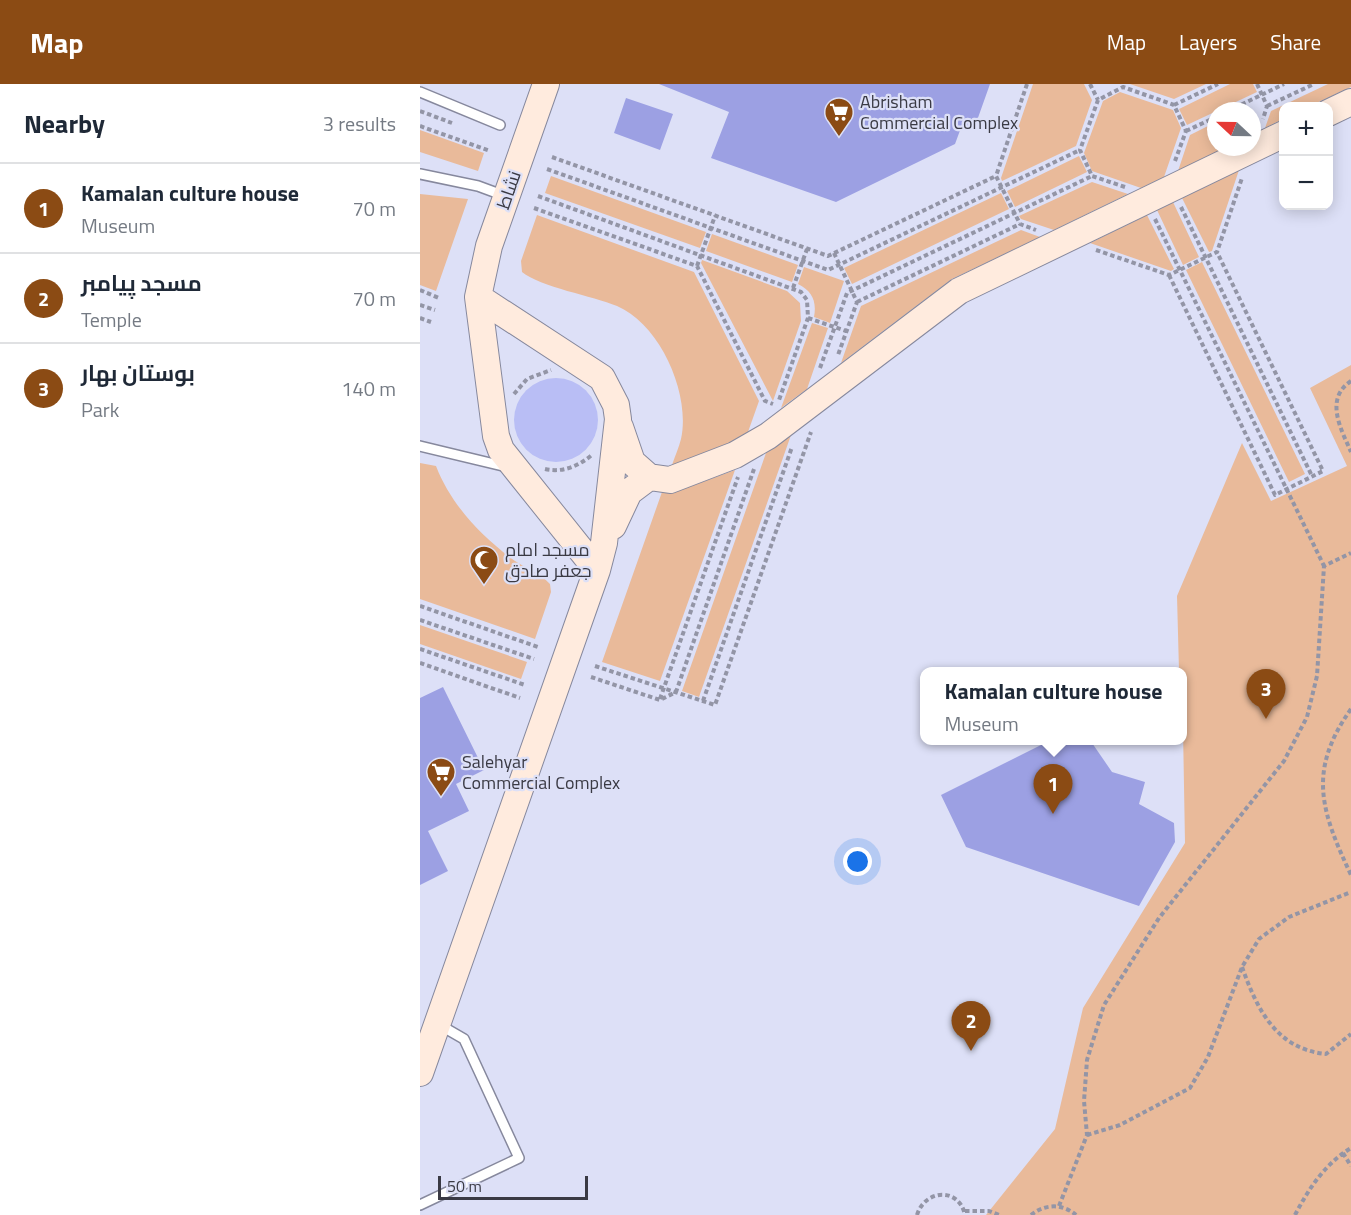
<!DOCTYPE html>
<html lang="en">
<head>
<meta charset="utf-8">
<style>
	:root { --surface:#fff; --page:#f6f6f7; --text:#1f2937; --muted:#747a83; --line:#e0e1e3; --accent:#8b4b14 }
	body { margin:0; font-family:"Titillium Web",Cairo,sans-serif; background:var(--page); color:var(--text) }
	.controls { position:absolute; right:18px; top:18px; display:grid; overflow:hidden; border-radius:12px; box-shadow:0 3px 15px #0003 }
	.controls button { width:54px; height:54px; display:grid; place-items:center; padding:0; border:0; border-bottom:2px solid var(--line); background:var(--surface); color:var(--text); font:30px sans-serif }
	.compass { position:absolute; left:787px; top:18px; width:54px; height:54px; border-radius:50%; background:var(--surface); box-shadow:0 3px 15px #0003; rotate:292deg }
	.scale { position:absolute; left:18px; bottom:15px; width:150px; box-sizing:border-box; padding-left:6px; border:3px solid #3a3a44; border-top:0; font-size:16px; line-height:21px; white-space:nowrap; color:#3a3a44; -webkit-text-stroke:4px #dde0f7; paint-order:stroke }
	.you { position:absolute; left:438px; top:778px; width:21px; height:21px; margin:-15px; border:4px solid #fff; border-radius:50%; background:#1a73e8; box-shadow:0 0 0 9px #1a73e833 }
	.badge { display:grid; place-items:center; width:39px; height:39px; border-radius:50%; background:var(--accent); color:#fff; font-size:20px; font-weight:700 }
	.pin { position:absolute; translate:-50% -50px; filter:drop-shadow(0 2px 3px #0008) }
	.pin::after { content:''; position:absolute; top:32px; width:21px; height:18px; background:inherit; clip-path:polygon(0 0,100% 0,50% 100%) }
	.popup { position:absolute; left:500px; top:583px; width:267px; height:78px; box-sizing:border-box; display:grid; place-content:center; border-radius:12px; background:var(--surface); filter:drop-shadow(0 2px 4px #0005); font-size:20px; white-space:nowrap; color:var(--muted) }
	.popup b { font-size:22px; color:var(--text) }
	.popup::after { content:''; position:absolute; left:50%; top:100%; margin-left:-12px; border:12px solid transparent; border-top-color:var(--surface) }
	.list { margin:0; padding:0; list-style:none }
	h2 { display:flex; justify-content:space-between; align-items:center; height:78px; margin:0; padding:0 24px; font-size:26px }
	h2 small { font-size:20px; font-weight:400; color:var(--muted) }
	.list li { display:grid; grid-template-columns:39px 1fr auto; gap:18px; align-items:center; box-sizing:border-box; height:90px; padding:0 24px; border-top:2px solid var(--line) }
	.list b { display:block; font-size:22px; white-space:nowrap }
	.list p { margin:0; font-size:20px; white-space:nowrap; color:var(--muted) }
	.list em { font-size:20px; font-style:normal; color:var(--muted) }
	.map { position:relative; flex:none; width:931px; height:1131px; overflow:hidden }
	header { display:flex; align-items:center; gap:36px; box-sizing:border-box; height:84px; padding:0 30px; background:var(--accent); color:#fff }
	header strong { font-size:28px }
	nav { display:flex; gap:33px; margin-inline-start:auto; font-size:21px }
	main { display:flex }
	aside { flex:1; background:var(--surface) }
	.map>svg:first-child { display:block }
</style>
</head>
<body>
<header>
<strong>Map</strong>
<nav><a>Map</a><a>Layers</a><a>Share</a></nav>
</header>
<main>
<aside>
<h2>Nearby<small>3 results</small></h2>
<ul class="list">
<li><span class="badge">1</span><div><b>Kamalan culture house</b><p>Museum</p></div><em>70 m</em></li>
<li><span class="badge">2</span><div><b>مسجد پیامبر</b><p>Temple</p></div><em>70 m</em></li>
<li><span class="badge">3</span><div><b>بوستان بهار</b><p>Park</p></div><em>140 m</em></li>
</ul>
</aside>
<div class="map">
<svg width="931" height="1131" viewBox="0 0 931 1131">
	<rect width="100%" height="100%" fill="#dde0f7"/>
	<path fill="#e9ba9a" d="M613,0H664L672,16L656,62L582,97L581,94Z
		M710,0H786L754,15Z
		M810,0H833L837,8L767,41L759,25Z
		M908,0H931V3L890,22H864L863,35L845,44L851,27Z
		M700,8L753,26L761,44L744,93L721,104L672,87L664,69L683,17Z
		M796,38V63H807L758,87L770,51Z
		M0,46L64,69L58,87L0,68Z
		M659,72L667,88L595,123L587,107Z
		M819,86L792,167L789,168L762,114Z
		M131,92L286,148L280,164L125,109Z
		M672,98L708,110L634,146L601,135L599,132Z
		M581,109L589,125L432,200L424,184Z
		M0,110L48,115L16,207L0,201Z
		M753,118L779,173L763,181L737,126Z
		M117,131L274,188L339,317L328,348L309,359L252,381C255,372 259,363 261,355C271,310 240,240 197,222C173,212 120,203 102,188L101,177Z
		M727,131L754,185L751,187L670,159Z
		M601,146L620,153L532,195L421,279L441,222Z
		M292,150L378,181L372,198L286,167Z
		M282,176L367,207L380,219L381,237L353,317L281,179Z
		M782,178L885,390L869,398L766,186Z
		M384,183L424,197L410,239L394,233C397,217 392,207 378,200Z
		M392,239L408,244L387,305L361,324Z
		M931,281V1131H566L635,1045L663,924L765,759L762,588L759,587L757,512L822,359L851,417L927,382L890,304Z
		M371,351L279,613L262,607L346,369Z
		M0,379L16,382C31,421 62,453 95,477C107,485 120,489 130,500L131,508L115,555L0,515Z
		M315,386L240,597L182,578L242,408L252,409Z
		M0,541L107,578L101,595L0,560Z"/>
	<path fill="#b9bef5" d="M94 336a42 42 0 1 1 84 0a42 42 0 1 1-84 0Z"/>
	<path fill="#9ca0e3" d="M239,0H570L554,45L542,41L535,60L416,118L291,74L309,28Z
		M206,14L253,30L240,66L194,49Z
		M23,603L64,686L36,700L49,727L8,747L28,787L0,801V614Z
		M631,656H670L692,688L725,698L719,720L754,739L755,758L719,822L546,763L521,711Z"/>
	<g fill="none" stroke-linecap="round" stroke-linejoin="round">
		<g stroke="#86889d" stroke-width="12">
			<path id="lane" d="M0,8L80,41
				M0,90L58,102L85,112
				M0,362L87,383
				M0,1121L99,1074L44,955L18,940"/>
		</g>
		<g stroke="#86889d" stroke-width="28">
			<path id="secondary" d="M126,0L69,162L58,213L76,352L81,366L177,486
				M908,29L931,18
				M200,343L212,378L229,393L250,396L315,371L348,352L539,207L864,50
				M193,442L209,408L229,393
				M0,989L177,486L184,459L198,335L196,321L182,294L58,213"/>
		</g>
		<path stroke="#9395a6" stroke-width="4" stroke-dasharray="4.5 3" stroke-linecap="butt" d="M607,0L576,92L600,140L616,146
			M670,0L678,16
			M837,0L847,22L843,35
			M754,21L798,0
			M847,22L894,0
			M0,27L32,39
			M808,27L864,0
			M0,42L70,67
			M766,47L796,33
			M132,73L408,172L576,92
			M127,85L408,186L660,66
			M705,103L672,92L660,66L678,16L703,3L754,21L766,47L755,77
			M118,112L381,208L387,216L388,234L359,316
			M761,123L892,392
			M114,124L277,182L345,317L353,320
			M735,135L904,482
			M676,166L749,191L797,168L822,94
			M414,169L437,218L418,271
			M277,182L295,132
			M749,191L855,411L903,387L797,168
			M373,204L387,165
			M0,206L19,214
			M437,218L600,140
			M0,221L15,226
			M0,234L11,238
			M388,234L426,247
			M400,284L427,209L672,92
			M931,297C904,315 921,345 931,368
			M94,310L107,295L131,286
			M125,385C143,389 159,382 173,370
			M0,522L118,563
			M0,536L114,575
			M0,565L105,601
			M0,579L100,614
			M175,582L295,621L391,348
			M171,593L240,616L256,608L334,385
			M240,615L318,393
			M283,617L372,363
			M931,625C887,687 901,727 931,791
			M822,883C837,925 856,965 906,970L931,950
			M667,1051L700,1041L770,1004L788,973L822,883L839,855L869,833L931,808
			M923,1069L931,1082
			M639,1122L667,1051L664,1017L667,976L684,921L739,834L864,677L887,633L897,592L904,482L931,469
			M545,1127H569L579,1131
			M497,1131C505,1105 539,1103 545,1131
			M611,1131C625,1120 642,1119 656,1131
			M875,1131C889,1104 905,1080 931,1064"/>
		<use href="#lane" stroke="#fff" stroke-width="9"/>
		<use href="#secondary" stroke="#ffebde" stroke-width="26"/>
	</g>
	<defs>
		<g id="supermarket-pin" transform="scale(1.5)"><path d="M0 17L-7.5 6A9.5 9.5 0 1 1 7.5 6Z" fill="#8b4b14" stroke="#dde0f7"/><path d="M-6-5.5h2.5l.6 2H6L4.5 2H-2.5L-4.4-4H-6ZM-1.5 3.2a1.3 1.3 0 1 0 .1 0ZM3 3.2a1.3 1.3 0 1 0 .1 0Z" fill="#fff"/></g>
		<g id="mosque-pin" transform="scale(1.5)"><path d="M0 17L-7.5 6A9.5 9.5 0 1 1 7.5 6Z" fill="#8b4b14" stroke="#dde0f7"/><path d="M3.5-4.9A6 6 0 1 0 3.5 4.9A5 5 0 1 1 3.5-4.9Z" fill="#fff"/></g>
	</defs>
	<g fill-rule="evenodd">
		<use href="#supermarket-pin" x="419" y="28"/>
		<use href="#mosque-pin" x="64" y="476"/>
		<use href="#supermarket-pin" x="21" y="688"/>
	</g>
	<g text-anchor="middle" stroke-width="4.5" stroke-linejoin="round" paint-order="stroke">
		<g font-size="18" fill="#3a3a44" stroke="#dde0f7" text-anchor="start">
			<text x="440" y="24">Abrisham<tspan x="440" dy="21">Commercial Complex</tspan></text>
			<text x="85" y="472">مسجد امام<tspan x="85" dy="21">جعفر صادق</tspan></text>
			<text x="42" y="684">Salehyar<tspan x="42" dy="21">Commercial Complex</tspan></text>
		</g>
		<g font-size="18" fill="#3a3a44" stroke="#dde0f7">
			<text transform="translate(89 106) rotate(-71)" y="6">نشاط</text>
		</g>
	</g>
</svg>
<div class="controls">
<button>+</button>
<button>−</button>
</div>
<svg class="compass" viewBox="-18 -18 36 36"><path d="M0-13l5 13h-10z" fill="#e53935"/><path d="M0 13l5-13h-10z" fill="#747a83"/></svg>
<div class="scale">50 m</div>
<div class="you"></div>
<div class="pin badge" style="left:633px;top:730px">1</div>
<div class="popup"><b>Kamalan culture house</b>Museum</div>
<div class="pin badge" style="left:551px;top:967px">2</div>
<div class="pin badge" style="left:846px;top:635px">3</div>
</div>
</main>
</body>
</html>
